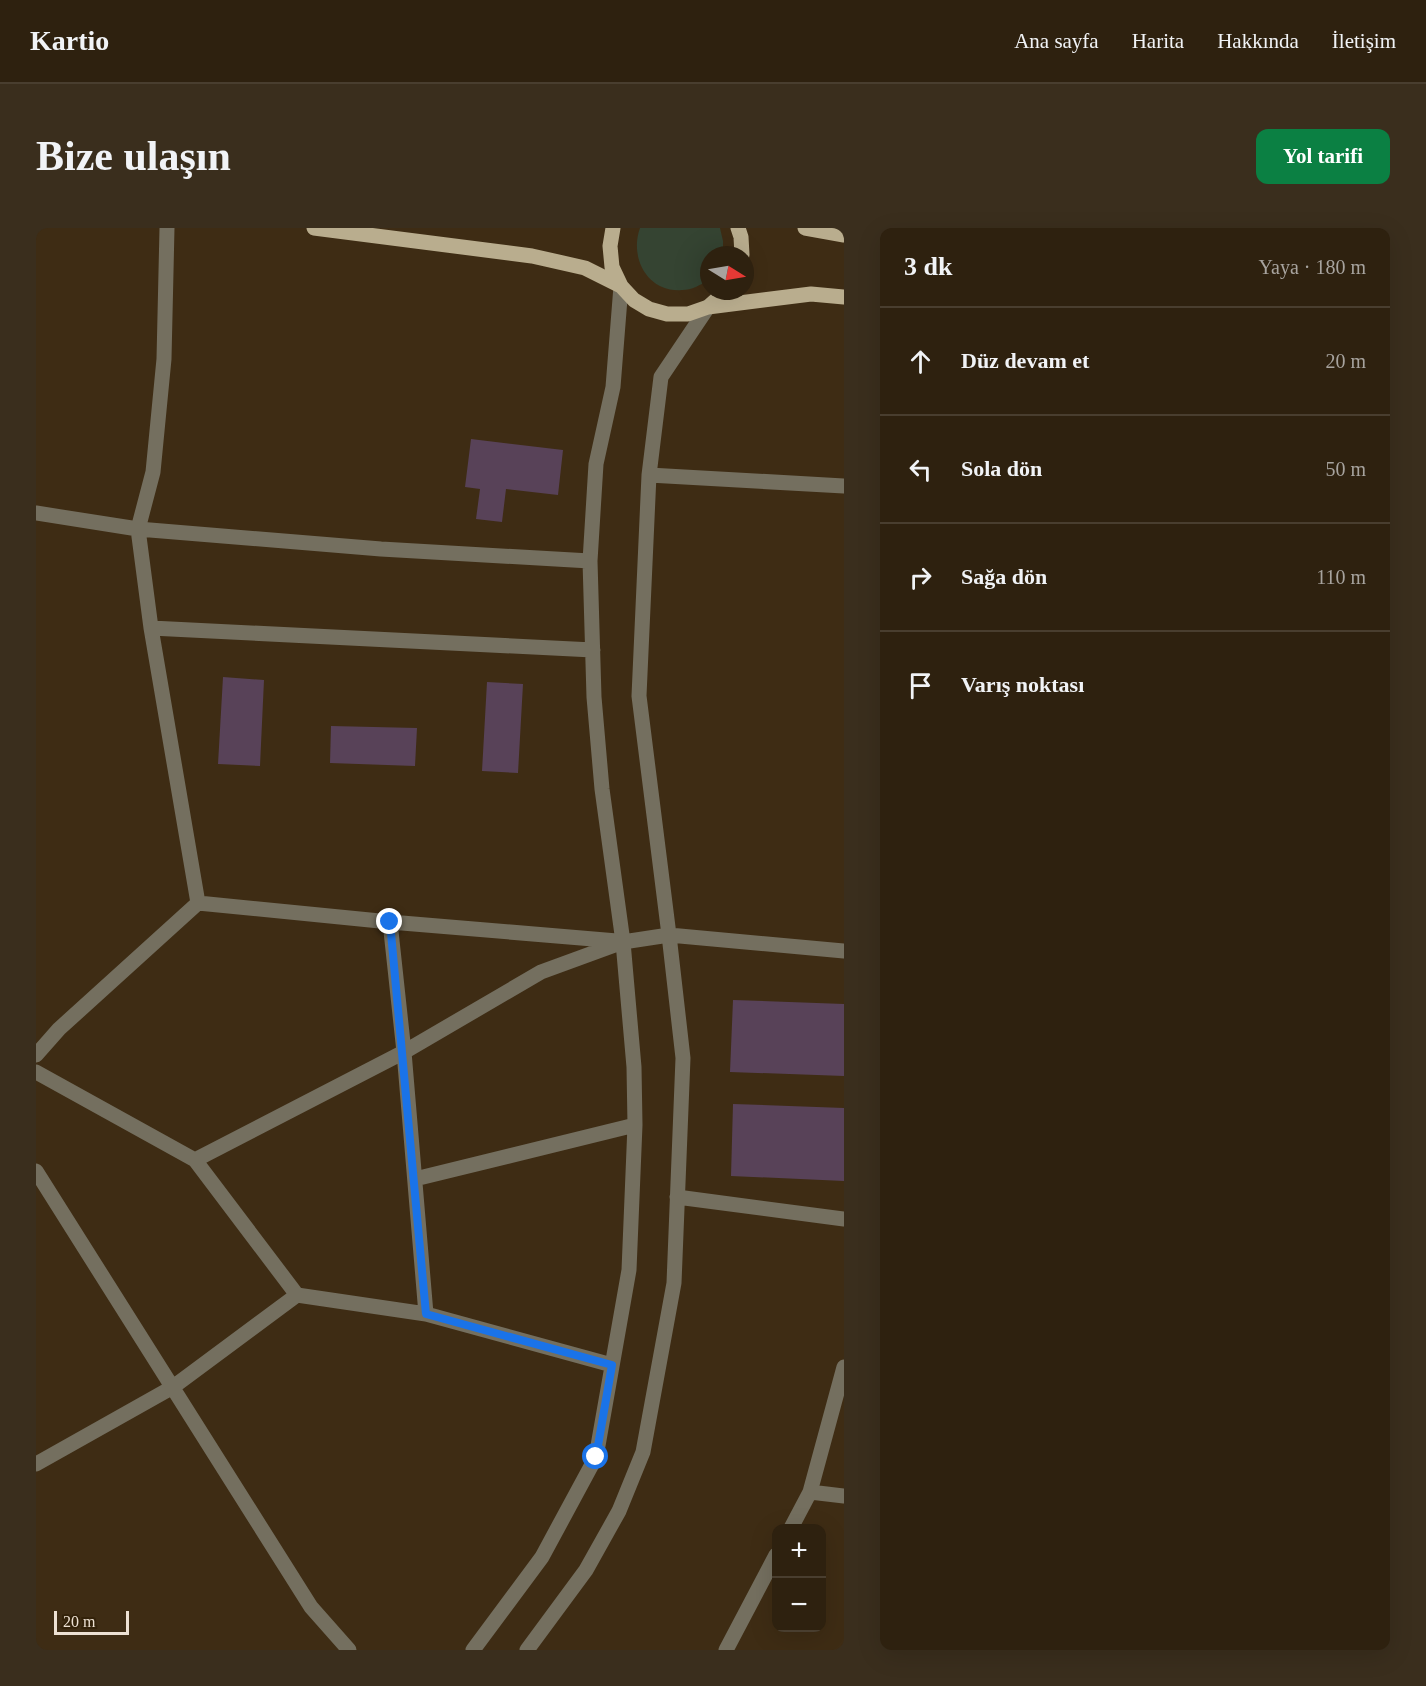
<!DOCTYPE html>
<html lang="tr">
<head>
<meta charset="utf-8">
<style>
	:root { --surface:#2e210f; --page:#3a2e1d; --text:#f1f3f6; --muted:#a7a39e; --line:#493e2f; --accent:#0b8043 }
	body { margin:0; font-family:Georgia,serif; background:var(--page); color:var(--text) }
	.controls { position:absolute; right:18px; bottom:18px; display:grid; overflow:hidden; border-radius:12px; box-shadow:0 6px 24px #0002 }
	.controls button { width:54px; height:54px; display:grid; place-items:center; padding:0; border:0; border-bottom:2px solid var(--line); background:var(--surface); color:var(--text); font:30px sans-serif }
	.compass { position:absolute; left:664px; top:18px; width:54px; height:54px; border-radius:50%; background:var(--surface); box-shadow:0 6px 24px #0002; rotate:101deg }
	.scale { position:absolute; left:18px; bottom:15px; width:75px; box-sizing:border-box; padding-left:6px; border:3px solid #ede1d3; border-top:0; font-size:16px; line-height:21px; white-space:nowrap; color:#ede1d3; -webkit-text-stroke:4px #33220a; paint-order:stroke }
	.stop { position:absolute; width:18px; height:18px; margin:-14px; border:4px solid #1a73e8; border-radius:50%; background:#fff }
	.stop.end { background:#1a73e8; border-color:#fff; box-shadow:0 2px 6px #0008 }
	.list { margin:0; padding:0; list-style:none }
	h2 { display:flex; justify-content:space-between; align-items:center; height:78px; margin:0; padding:0 24px; font-size:26px }
	h2 small { font-size:20px; font-weight:400; color:var(--muted) }
	.list li { display:grid; grid-template-columns:39px 1fr auto; gap:18px; align-items:center; box-sizing:border-box; height:108px; padding:0 24px; border-top:2px solid var(--line) }
	.list b { display:block; font-size:22px; white-space:nowrap }
	.list em { font-size:20px; font-style:normal; color:var(--muted) }
	.icon { flex:none; width:33px; height:33px; fill:none; stroke:currentColor; stroke-width:2; stroke-linecap:round; stroke-linejoin:round }
	.map { position:relative; flex:none; width:808px; height:1422px; overflow:hidden; border-radius:12px }
	header { display:flex; align-items:center; gap:36px; box-sizing:border-box; height:84px; padding:0 30px; background:var(--surface); border-bottom:2px solid var(--line) }
	header strong { font-size:28px }
	nav { display:flex; gap:33px; margin-inline-start:auto; font-size:21px }
	.intro { display:flex; align-items:center; justify-content:space-between; box-sizing:border-box; height:144px; padding:0 36px }
	h1 { margin:0; font-size:42px }
	.button { padding:15px 27px; border-radius:12px; background:var(--accent); color:#fff; font-size:21px; font-weight:700 }
	main { display:flex; gap:36px; padding:0 36px }
	aside { flex:1; background:var(--surface); border-radius:12px; box-shadow:0 6px 24px #0002 }
	.map>svg:first-child { display:block }
</style>
</head>
<body>
<header>
<strong>Kartio</strong>
<nav><a>Ana sayfa</a><a>Harita</a><a>Hakkında</a><a>İletişim</a></nav>
</header>
<div class="intro"><h1>Bize ulaşın</h1><a class="button">Yol tarifi</a></div>
<main>
<div class="map">
<svg width="808" height="1422" viewBox="0 0 808 1422">
	<rect width="100%" height="100%" fill="#3e2c14"/>
	<path fill="#354432" d="M604,0H684L687,13V27H673V52C664,57 656,62 646,62C612,65 593,30 604,0Z"/>
	<path fill="#584258" d="M435,211L527,222L522,267L470,261L466,294L440,291L444,261L429,259Z
		M187,449L228,452L224,538L182,536Z
		M451,454L487,456L482,545L446,543Z
		M295,498L381,500L379,538L294,535Z
		M697,772L808,776V848L694,844Z
		M697,876L808,880V953L695,948Z"/>
	<g fill="none" stroke-linecap="round" stroke-linejoin="round">
		<path stroke="#746f5f" stroke-width="15" d="M131,0L128,131L117,244L102,301L115,400L162,675L354,694L368,824L390,1086L576,1137
			M613,247L808,258
			M0,285L102,301L345,321L554,333
			M115,400L557,422
			M354,694L581,713
			M0,827L23,801L162,675
			M0,844L159,932L261,1067L390,1086
			M159,932L368,824L505,744L587,714L633,707L808,723
			M0,943L275,1379L313,1422
			M379,951L599,897
			M641,969L808,991
			M0,1236L137,1159L261,1067
			M774,1264L808,1268
			M755,1300L774,1264L808,1139
			M437,1422L506,1329L560,1229L593,1042L599,897L598,839L587,714L566,561L558,469L554,333L560,236L577,159L585,58
			M491,1422L550,1342L583,1283L607,1224L638,1055L647,830L633,707L603,468L613,247L625,149L672,79
			M690,1422L740,1327"/>
		<path stroke="#b9ad8e" stroke-width="15" d="M278,0L496,28L549,40L585,58
			M577,0L574,18L576,39L585,58L598,72L613,81L631,86H652L672,79L775,66L808,69
			M702,0L705,9L706,27
			M769,0L808,7
			M672,79L690,63"/>
	</g>
	<g fill="none" stroke-linecap="round" stroke-linejoin="round">
		<path stroke="#1a73e8" stroke-width="8" d="M354,694L390,1086L576,1137L560,1229"/>
	</g>
</svg>
<div class="controls">
<button>+</button>
<button>−</button>
</div>
<svg class="compass" viewBox="-18 -18 36 36"><path d="M0-13l5 13h-10z" fill="#e53935"/><path d="M0 13l5-13h-10z" fill="#a7a39e"/></svg>
<div class="scale">20 m</div>
<div class="stop" style="left:560px;top:1229px"></div>
<div class="stop end" style="left:354px;top:694px"></div>
</div>
<aside>
<h2>3 dk<small>Yaya · 180 m</small></h2>
<ul class="list">
<li><svg class="icon" aria-label="ahead" viewBox="0 0 24 24"><path d="M12 20V5M6 11l6-6 6 6"/></svg><div><b>Düz devam et</b></div><em>20 m</em></li>
<li><svg class="icon" aria-label="left" viewBox="0 0 24 24"><path d="M17 20v-9H6M10 6l-5 5 5 5"/></svg><div><b>Sola dön</b></div><em>50 m</em></li>
<li><svg class="icon" aria-label="right" viewBox="0 0 24 24"><path d="M7 20v-9h11M14 6l5 5-5 5"/></svg><div><b>Sağa dön</b></div><em>110 m</em></li>
<li><svg class="icon" aria-label="arrive" viewBox="0 0 24 24"><path d="M6 21V4h12l-3 4 3 4H6"/></svg><div><b>Varış noktası</b></div></li>
</ul>
</aside>
</main>
</body>
</html>
